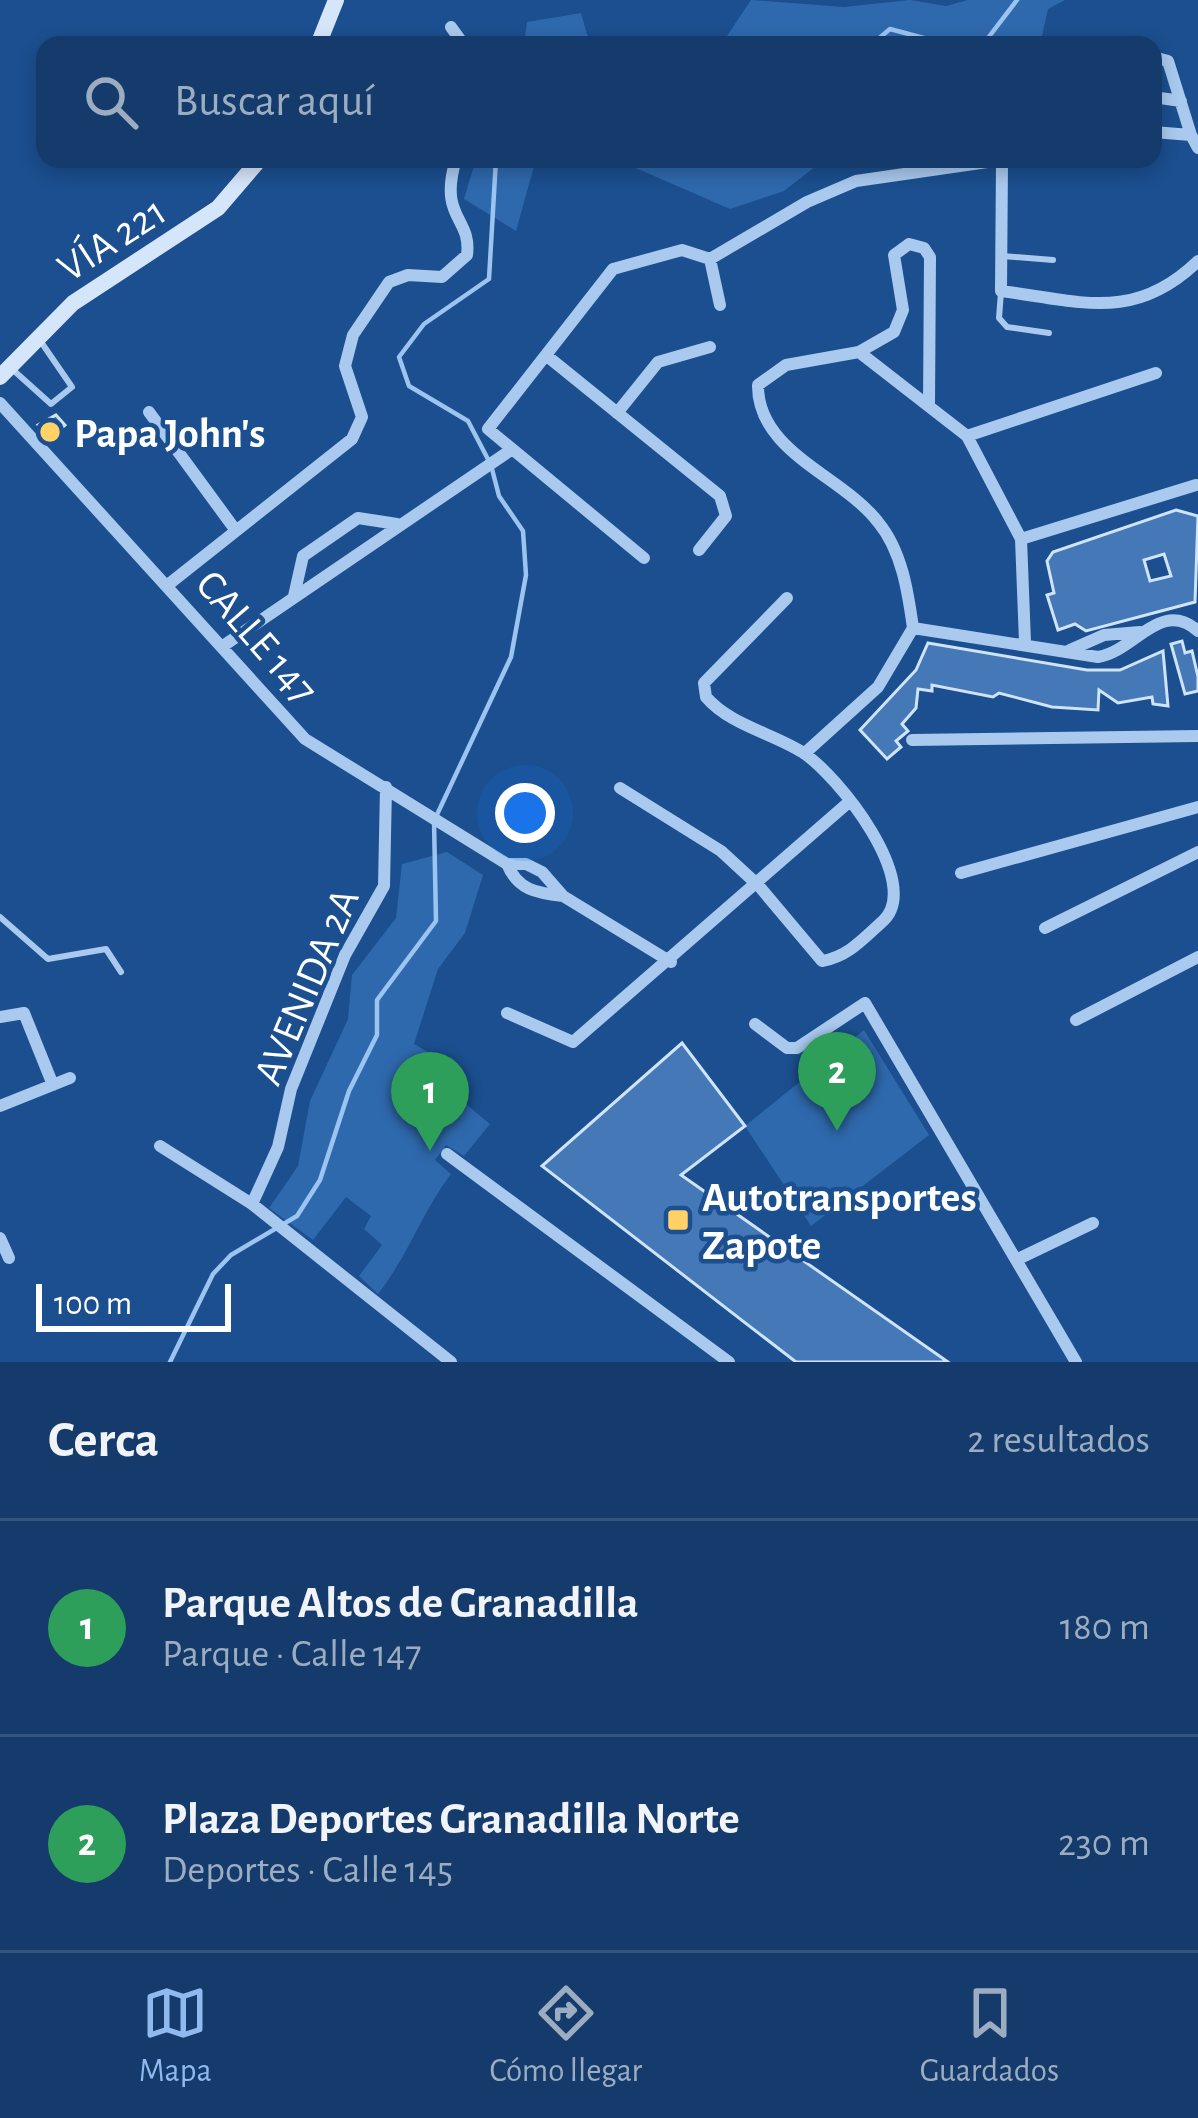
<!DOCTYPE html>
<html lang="es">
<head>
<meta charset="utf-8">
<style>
	:root { --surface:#143b6b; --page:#214673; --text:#f1f3f6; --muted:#9dadc1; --line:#33557e; --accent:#90b9f0 }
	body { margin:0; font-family:"Alegreya Sans",sans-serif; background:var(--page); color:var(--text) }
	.scale { position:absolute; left:36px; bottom:30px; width:195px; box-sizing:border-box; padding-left:12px; border:6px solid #fff; border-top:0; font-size:33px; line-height:42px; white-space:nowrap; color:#fff; -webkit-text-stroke:9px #1b4f8f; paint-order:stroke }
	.you { position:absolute; left:525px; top:813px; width:42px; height:42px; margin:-30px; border:9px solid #fff; border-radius:50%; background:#1a73e8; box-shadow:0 0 0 18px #1a73e833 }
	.badge { display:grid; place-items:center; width:78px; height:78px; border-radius:50%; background:var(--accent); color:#fff; font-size:39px; font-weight:700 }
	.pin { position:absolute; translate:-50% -99px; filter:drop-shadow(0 3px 6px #0008) }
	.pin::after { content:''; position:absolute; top:63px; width:42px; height:36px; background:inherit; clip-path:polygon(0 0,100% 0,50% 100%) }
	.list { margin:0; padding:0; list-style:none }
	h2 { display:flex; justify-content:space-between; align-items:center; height:156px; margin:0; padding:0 48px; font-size:51px }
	h2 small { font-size:39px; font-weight:400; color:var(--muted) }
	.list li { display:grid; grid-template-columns:78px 1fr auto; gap:36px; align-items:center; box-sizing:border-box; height:216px; padding:0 48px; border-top:3px solid var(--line) }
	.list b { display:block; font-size:45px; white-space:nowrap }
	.list p { margin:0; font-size:39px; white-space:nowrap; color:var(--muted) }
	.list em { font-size:39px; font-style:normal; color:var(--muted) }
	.icon { flex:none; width:66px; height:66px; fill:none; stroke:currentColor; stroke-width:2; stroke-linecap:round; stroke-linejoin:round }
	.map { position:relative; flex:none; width:1198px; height:1362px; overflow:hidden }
	.search { position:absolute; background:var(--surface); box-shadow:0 6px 18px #0003; left:36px; right:36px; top:36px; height:132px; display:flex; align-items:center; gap:30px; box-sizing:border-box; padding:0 42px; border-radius:24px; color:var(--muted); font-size:45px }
	.sheet { height:588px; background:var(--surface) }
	nav { display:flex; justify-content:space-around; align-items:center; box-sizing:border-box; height:168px; border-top:3px solid var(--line); background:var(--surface); font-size:33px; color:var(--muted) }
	nav a { display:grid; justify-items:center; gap:6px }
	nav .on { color:var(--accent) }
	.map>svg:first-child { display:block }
</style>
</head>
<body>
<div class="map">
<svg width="1198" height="1362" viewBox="0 0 1198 1362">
	<rect width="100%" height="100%" fill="#1b4f8f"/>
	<path fill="#2e69ad" d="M751,0L844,7L910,0L946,6L968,0H1065L1048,9L1040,45H721Z
		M581,13L590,45H524L527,22Z
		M476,159H536L516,231L464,199Z
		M615,159H825L784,191L730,209Z
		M447,852L483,875L465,933L438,969L414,1044L452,1066L444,1086L490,1124L464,1156L446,1145L435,1160L451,1174C422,1212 408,1256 378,1294L359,1276L382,1245L364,1229L371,1216L346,1197L313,1240L269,1208L298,1166L310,1101L348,1019L352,975L396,918L402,864Z
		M864,1030L929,1135L811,1226L745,1126Z"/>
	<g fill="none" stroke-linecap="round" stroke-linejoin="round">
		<path stroke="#9cc4f0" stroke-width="4.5" d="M871,45L890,29L950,45
			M957,45L988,38L1017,0
			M170,1362L213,1274L231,1255L297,1216L320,1180L349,1091L377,1035V1000L436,921L434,821L511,657L526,575L523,531L499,496L491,465L468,421L409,386L399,357L424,324L489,279L496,159"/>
	</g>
	<path fill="#4478b7" stroke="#cfe3fa" stroke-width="3" fill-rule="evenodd" d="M56,415L65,425L49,439L38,425Z
		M1176,510L1198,516L1195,602L1086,631L1075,624L1058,630L1047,595L1054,593L1047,561L1053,552ZM1164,554L1171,576L1150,581L1144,560Z
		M1182,641L1185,653L1192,651L1198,677V691L1185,694L1171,644Z
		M928,643L1087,670H1120L1163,651L1168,706L1153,704L1152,697L1118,703L1099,690L1098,710L1052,707L999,693L993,697L932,685V691L918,689L916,708L902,724L908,731L896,741L901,747L887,759L860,730L916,670Z
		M682,1043L745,1126L681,1175L948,1362H796L542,1166Z"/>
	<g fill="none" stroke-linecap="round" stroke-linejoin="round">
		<path stroke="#a9c9ee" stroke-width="6" d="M1002,256L1053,260
			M1001,292L999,318L1007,327L1049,333
			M12,369L51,404L72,387L39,339
			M0,917L48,959L106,949L121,972"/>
		<path stroke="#a9c9ee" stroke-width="12" d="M451,27L464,45
			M1153,57L1168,61L1191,135
			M1153,97L1181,101
			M1153,132L1191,135L1198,148
			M1002,162L1001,291C1080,301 1134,323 1198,261
			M720,305L710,259L807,202L856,181L1008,159
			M859,352L967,436L1021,539L1025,642
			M547,356L720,496L726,516L699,550
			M0,403L305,739L507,864
			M149,412L234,528
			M617,413L658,362L710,347
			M967,436L1156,373
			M1021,539L1196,485
			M644,558L488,429L613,269L682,250L710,259
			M169,584L352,439L362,417L345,366L353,335L389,282L408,275L442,277L467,255C472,217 438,219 456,159
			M294,596L303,556L358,518L397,524
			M913,628C908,592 902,551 878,522C843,476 757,452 758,385L786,365L859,352L894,332L903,310L894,255L909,244L924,248L930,257L929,404
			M223,646L511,450
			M1070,650L1104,635L1140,632
			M912,740L1198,736
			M805,753L878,687L913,628L1098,657C1135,651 1161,598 1198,631
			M620,788L721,851L759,886L822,961C848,957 864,938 883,921C924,883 837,774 802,752C772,733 730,725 706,697L704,683L787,598
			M507,864H526L542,872L563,896L671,962
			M507,864C518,890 536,893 563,896
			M961,873L1198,807
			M1045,928L1198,852
			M507,1013L573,1042L849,802
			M0,1017L24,1013L53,1085
			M1076,1020L1198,957
			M755,1024L787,1048H797L865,1003L1076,1362
			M0,1106L70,1078
			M160,1146L252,1204L451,1362
			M447,1154L729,1362
			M252,1204L278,1147L291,1089L345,955L384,886L386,787
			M0,1238L9,1258
			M1016,1260L1093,1223"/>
		<path stroke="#d6e6fa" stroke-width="16" d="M318,45L336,0
			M0,377L73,303L218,208L260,159"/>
	</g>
	<g fill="#ffd166" stroke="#1b4f8f" stroke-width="4.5">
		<circle cx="50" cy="432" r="12"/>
		<rect x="666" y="1208" width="24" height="24" rx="6"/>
	</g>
	<g text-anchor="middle" stroke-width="9" stroke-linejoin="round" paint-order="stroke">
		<g font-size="42" fill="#fff" stroke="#1b4f8f">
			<text transform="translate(111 238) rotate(-33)" y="15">VÍA 221</text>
			<text transform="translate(258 636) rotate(49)" y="15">CALLE 147</text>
			<text transform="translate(305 986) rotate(-67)" y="15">AVENIDA 2A</text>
		</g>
		<g font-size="42" font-weight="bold" fill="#fff" stroke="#1b4f8f" text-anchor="start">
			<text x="74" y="447">Papa John's</text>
			<text x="702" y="1211">Autotransportes<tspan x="702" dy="48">Zapote</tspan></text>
		</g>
	</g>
</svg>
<div class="scale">100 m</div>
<div class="you"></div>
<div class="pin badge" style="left:430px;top:1151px;background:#2e9e5b">1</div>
<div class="pin badge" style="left:837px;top:1131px;background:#2e9e5b">2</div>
<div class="search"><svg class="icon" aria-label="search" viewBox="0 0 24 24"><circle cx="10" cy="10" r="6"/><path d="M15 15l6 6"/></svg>Buscar aquí</div>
</div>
<section class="sheet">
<h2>Cerca<small>2 resultados</small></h2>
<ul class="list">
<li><span class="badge" style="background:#2e9e5b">1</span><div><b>Parque Altos de Granadilla</b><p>Parque · Calle 147</p></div><em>180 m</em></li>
<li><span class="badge" style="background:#2e9e5b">2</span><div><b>Plaza Deportes Granadilla Norte</b><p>Deportes · Calle 145</p></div><em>230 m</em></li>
</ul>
</section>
<nav>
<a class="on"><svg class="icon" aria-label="map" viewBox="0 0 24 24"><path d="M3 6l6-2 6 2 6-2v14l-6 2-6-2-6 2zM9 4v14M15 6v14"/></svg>Mapa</a>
<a><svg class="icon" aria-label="directions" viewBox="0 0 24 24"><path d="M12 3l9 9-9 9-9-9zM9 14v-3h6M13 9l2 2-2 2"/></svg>Cómo llegar</a>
<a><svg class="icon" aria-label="saved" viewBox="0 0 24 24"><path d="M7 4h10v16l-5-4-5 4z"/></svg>Guardados</a>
</nav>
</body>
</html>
